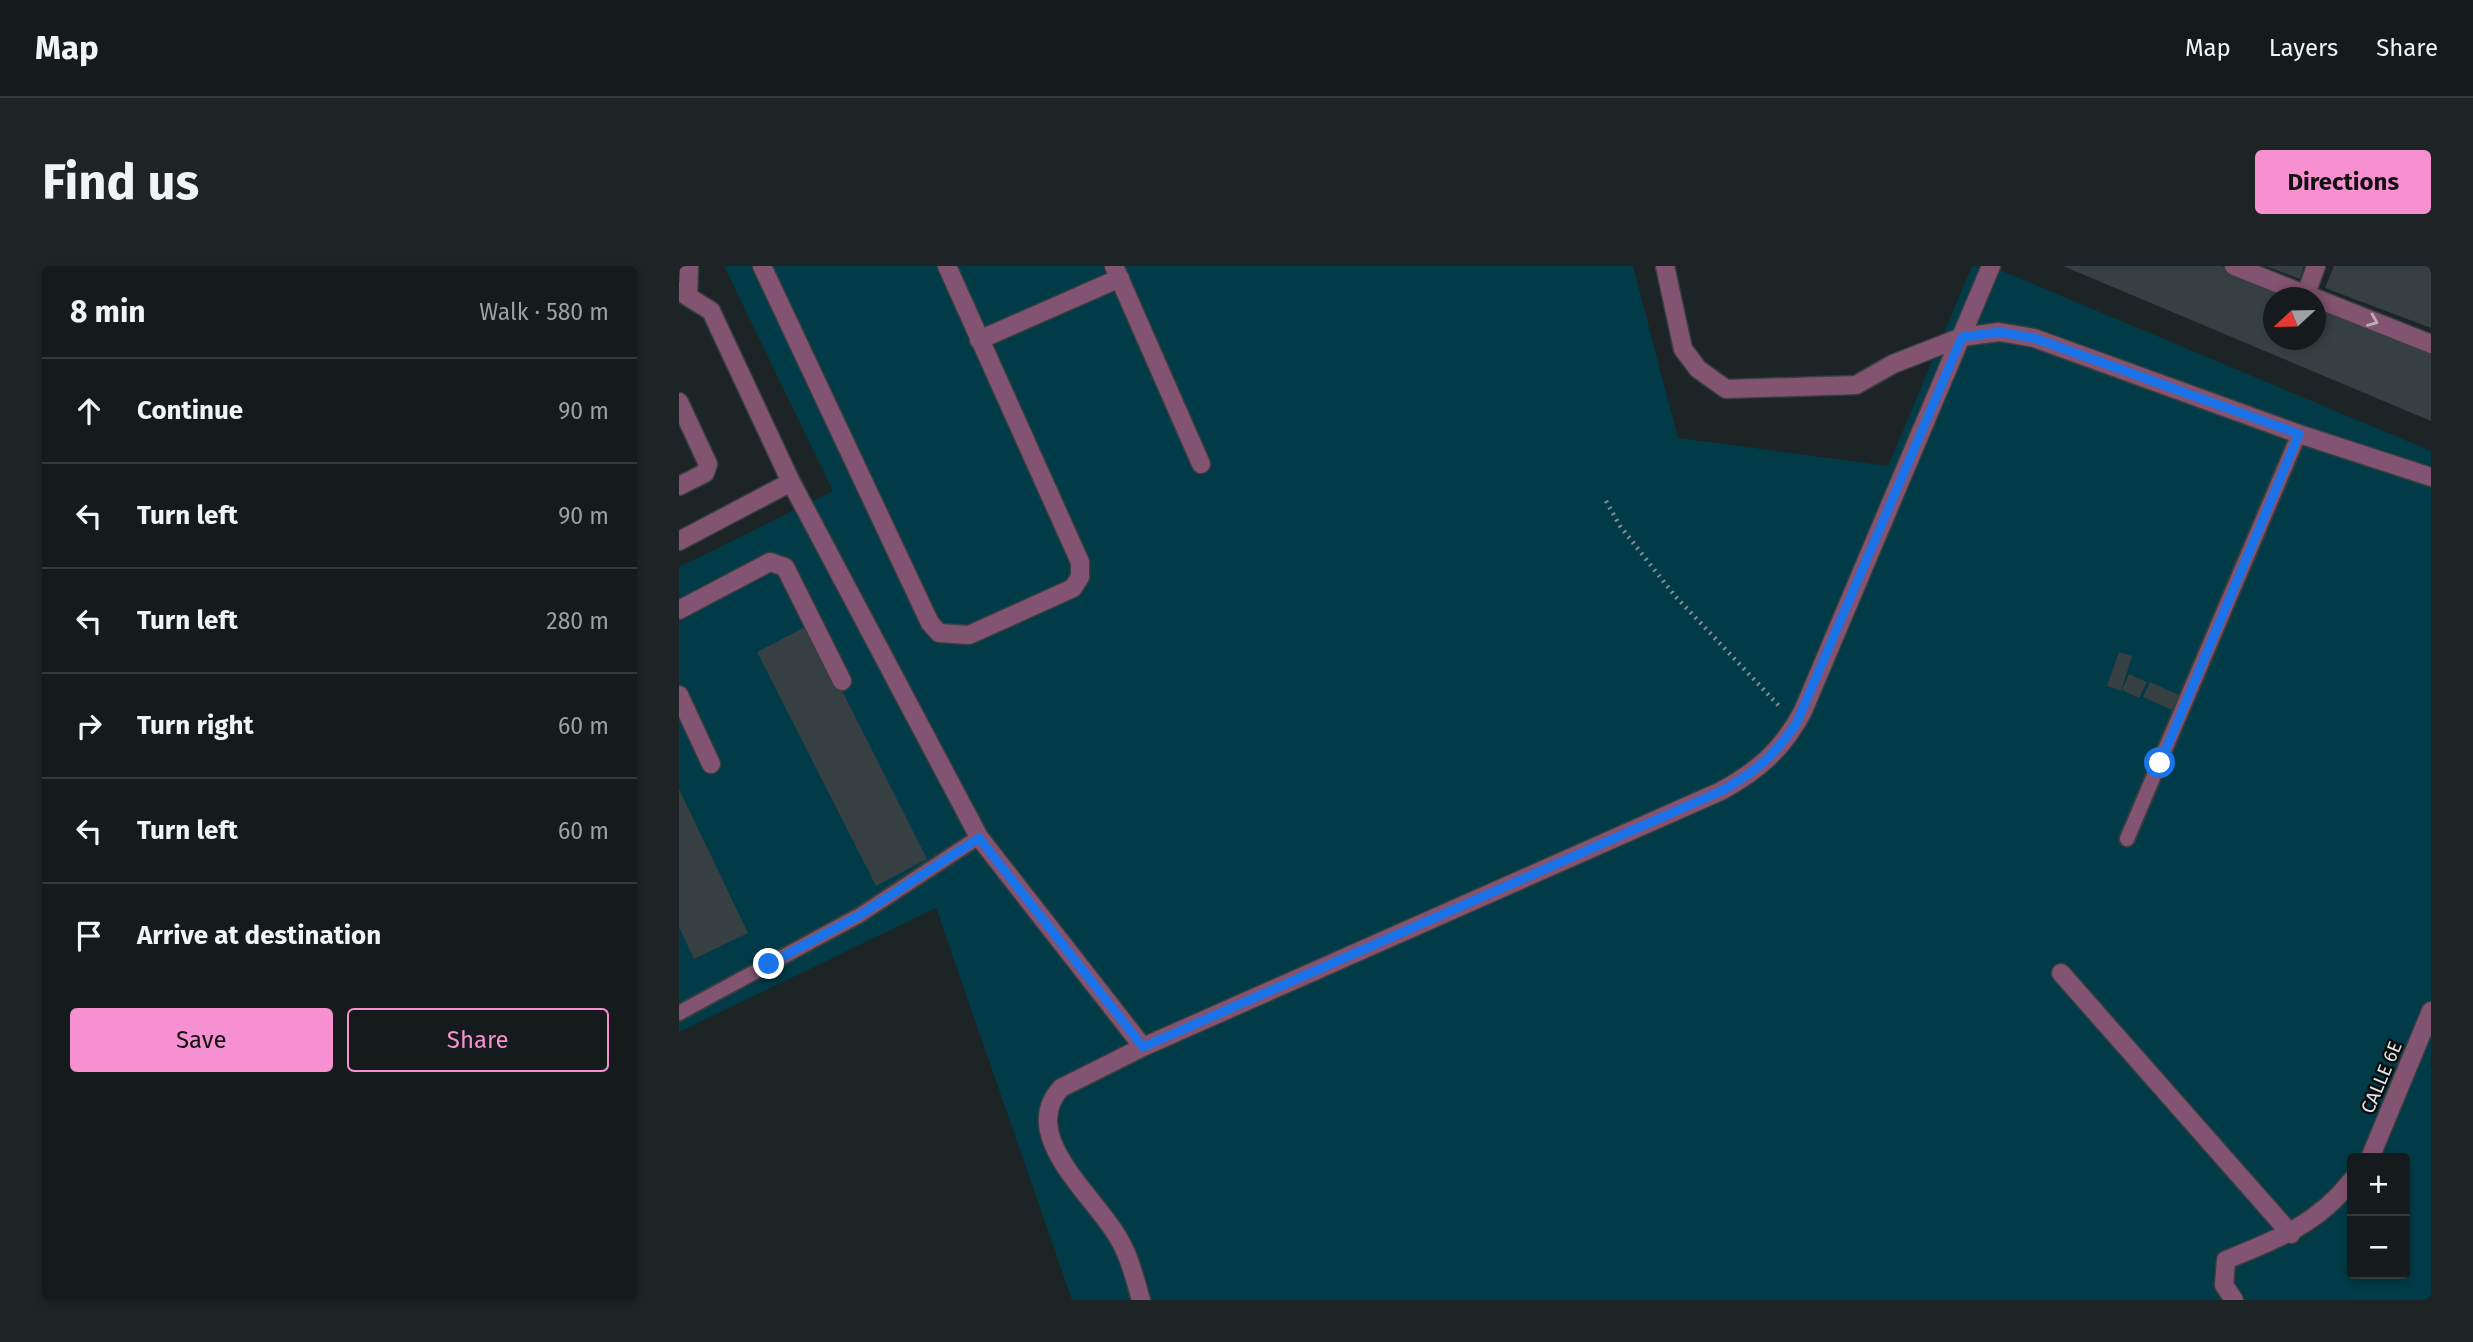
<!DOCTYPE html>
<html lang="en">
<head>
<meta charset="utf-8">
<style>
	:root { --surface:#151b1c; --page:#1e2425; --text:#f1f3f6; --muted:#9da1a3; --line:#34393b; --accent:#f690d0 }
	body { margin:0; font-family:"Fira Sans",sans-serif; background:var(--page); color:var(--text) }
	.controls { position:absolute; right:21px; bottom:21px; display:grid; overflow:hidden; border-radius:7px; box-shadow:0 4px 10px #0003 }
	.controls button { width:63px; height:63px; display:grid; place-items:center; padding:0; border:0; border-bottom:2px solid var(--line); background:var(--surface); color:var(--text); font:35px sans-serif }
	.compass { position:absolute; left:1584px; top:21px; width:63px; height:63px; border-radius:50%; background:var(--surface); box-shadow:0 4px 10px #0003; rotate:248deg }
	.stop { position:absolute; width:21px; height:21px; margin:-16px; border:5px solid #1a73e8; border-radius:50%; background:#fff }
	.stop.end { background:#1a73e8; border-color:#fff; box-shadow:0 2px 7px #0008 }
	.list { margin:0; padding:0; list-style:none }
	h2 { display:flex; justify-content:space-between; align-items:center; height:91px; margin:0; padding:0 28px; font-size:30px }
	h2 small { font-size:23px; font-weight:400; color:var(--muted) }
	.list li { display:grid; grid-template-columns:46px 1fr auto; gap:21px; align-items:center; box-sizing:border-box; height:105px; padding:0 28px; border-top:2px solid var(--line) }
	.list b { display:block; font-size:26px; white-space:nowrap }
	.list em { font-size:23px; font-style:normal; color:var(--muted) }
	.actions { display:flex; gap:14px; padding:21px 28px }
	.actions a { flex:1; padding:16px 0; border:2px solid var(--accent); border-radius:7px; text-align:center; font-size:24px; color:var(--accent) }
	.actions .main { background:var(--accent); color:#111 }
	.icon { flex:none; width:38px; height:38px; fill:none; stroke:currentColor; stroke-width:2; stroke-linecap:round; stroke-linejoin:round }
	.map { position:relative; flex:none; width:1752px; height:1034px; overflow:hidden; border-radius:7px }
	header { display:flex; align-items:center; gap:42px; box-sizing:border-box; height:98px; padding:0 35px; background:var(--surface); border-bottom:2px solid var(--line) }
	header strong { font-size:33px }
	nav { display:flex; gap:38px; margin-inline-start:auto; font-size:24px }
	.intro { display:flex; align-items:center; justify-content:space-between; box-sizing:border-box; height:168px; padding:0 42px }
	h1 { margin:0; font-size:49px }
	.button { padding:18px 32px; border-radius:7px; background:var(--accent); color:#111; font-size:24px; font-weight:700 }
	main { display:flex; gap:42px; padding:0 42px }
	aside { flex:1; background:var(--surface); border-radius:7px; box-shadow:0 4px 10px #0003 }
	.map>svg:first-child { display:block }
</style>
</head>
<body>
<header>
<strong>Map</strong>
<nav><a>Map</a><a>Layers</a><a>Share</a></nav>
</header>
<div class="intro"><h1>Find us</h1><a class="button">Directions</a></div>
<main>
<aside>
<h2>8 min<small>Walk · 580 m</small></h2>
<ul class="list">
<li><svg class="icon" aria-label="ahead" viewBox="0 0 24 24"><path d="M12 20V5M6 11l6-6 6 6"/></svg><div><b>Continue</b></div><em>90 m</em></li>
<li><svg class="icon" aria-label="left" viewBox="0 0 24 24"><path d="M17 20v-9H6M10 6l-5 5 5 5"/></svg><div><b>Turn left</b></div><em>90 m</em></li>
<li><svg class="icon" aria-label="left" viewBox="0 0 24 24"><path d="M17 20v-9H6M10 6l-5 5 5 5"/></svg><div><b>Turn left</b></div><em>280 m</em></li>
<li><svg class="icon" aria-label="right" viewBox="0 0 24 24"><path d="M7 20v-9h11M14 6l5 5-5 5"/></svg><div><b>Turn right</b></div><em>60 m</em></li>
<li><svg class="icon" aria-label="left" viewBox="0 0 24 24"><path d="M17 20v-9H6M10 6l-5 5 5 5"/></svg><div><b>Turn left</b></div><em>60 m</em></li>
<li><svg class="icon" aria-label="arrive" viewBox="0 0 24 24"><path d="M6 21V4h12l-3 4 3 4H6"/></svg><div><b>Arrive at destination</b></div></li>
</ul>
<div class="actions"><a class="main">Save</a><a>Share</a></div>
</aside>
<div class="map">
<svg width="1752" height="1034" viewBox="0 0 1752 1034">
	<rect width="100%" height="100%" fill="#1c2426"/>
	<path fill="#003b47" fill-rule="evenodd" d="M45,0H954L999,172L1209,200L1293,0H1311L1752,185V1034H393L257,642L0,766V301L154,225ZM1673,892H1726V1008H1673Z"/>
	<path fill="#363f41" d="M1384,0H1542L1622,31L1594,32V74H1636V37L1752,82V155Z
		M1587,0H1625L1621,13Z
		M1655,0H1752V62L1646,22Z
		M130,359L248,593L197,620L78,386Z
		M1440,386L1453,390L1442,425L1428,420Z
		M1450,408L1468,416L1460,432L1443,424Z
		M1471,416L1500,429L1493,444L1464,431Z
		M0,523L69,667L15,693L0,661Z"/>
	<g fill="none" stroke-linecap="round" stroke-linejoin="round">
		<g stroke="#373f41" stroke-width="18">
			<path id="lane" d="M1448,573L1620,168
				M0,747L181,649L300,571"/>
		</g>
		<g stroke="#373f41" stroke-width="21">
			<path id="street" d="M83,0L251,357L260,367L290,369L394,322L401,311V296L268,0
				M435,0L522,198
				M986,0L1004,83L1019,103L1047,123L1177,119L1214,98L1283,71L1320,66L1355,72L1620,168L1752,211
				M1555,0L1635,32
				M0,25L32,45L112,216L300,571L464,781
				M9,28L10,0
				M1627,28L1637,0
				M1636,32L1752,78
				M300,74L441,12
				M0,136L29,198L26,207L0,220
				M0,275L112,216
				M0,344L91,296L106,301L163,415
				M0,429L32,498
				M1382,707L1612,968
				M1691,892L1752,745
				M462,1034C456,1013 451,992 440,973C417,931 338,870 382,822L464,781L1042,525C1079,505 1104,483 1124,445L1312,0
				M1555,1034L1545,1019L1547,994C1597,974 1639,958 1673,914"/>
		</g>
		<path stroke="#848b8c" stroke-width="4.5" stroke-dasharray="2 5" stroke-linecap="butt" d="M927,235L941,260L996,330L1102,442"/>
		<use href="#lane" stroke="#835471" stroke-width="14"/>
		<use href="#street" stroke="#835471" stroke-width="18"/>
	</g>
	<defs><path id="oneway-chevron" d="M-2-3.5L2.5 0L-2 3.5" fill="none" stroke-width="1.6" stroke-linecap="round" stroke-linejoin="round" transform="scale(1.75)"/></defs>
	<use stroke="#bbacb8" href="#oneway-chevron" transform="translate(1694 55) rotate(22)"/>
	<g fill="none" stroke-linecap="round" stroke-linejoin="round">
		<path stroke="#1a73e8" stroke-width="9" d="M90,698L181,649L300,572L464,781L1042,525C1078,505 1093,491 1117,458L1283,71L1321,66L1355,72L1620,168L1481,497"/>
	</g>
	<g text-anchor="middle" stroke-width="5" stroke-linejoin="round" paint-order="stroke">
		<g font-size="19" fill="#e0e6e7" stroke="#090d0e">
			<text transform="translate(1702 811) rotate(-67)" y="7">CALLE 6E</text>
		</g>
	</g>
</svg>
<div class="controls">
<button>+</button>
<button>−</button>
</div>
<svg class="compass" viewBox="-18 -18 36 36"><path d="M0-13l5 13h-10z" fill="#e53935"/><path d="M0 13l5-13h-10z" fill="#9da1a3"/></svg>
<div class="stop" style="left:1481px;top:497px"></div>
<div class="stop end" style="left:90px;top:698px"></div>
</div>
</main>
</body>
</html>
